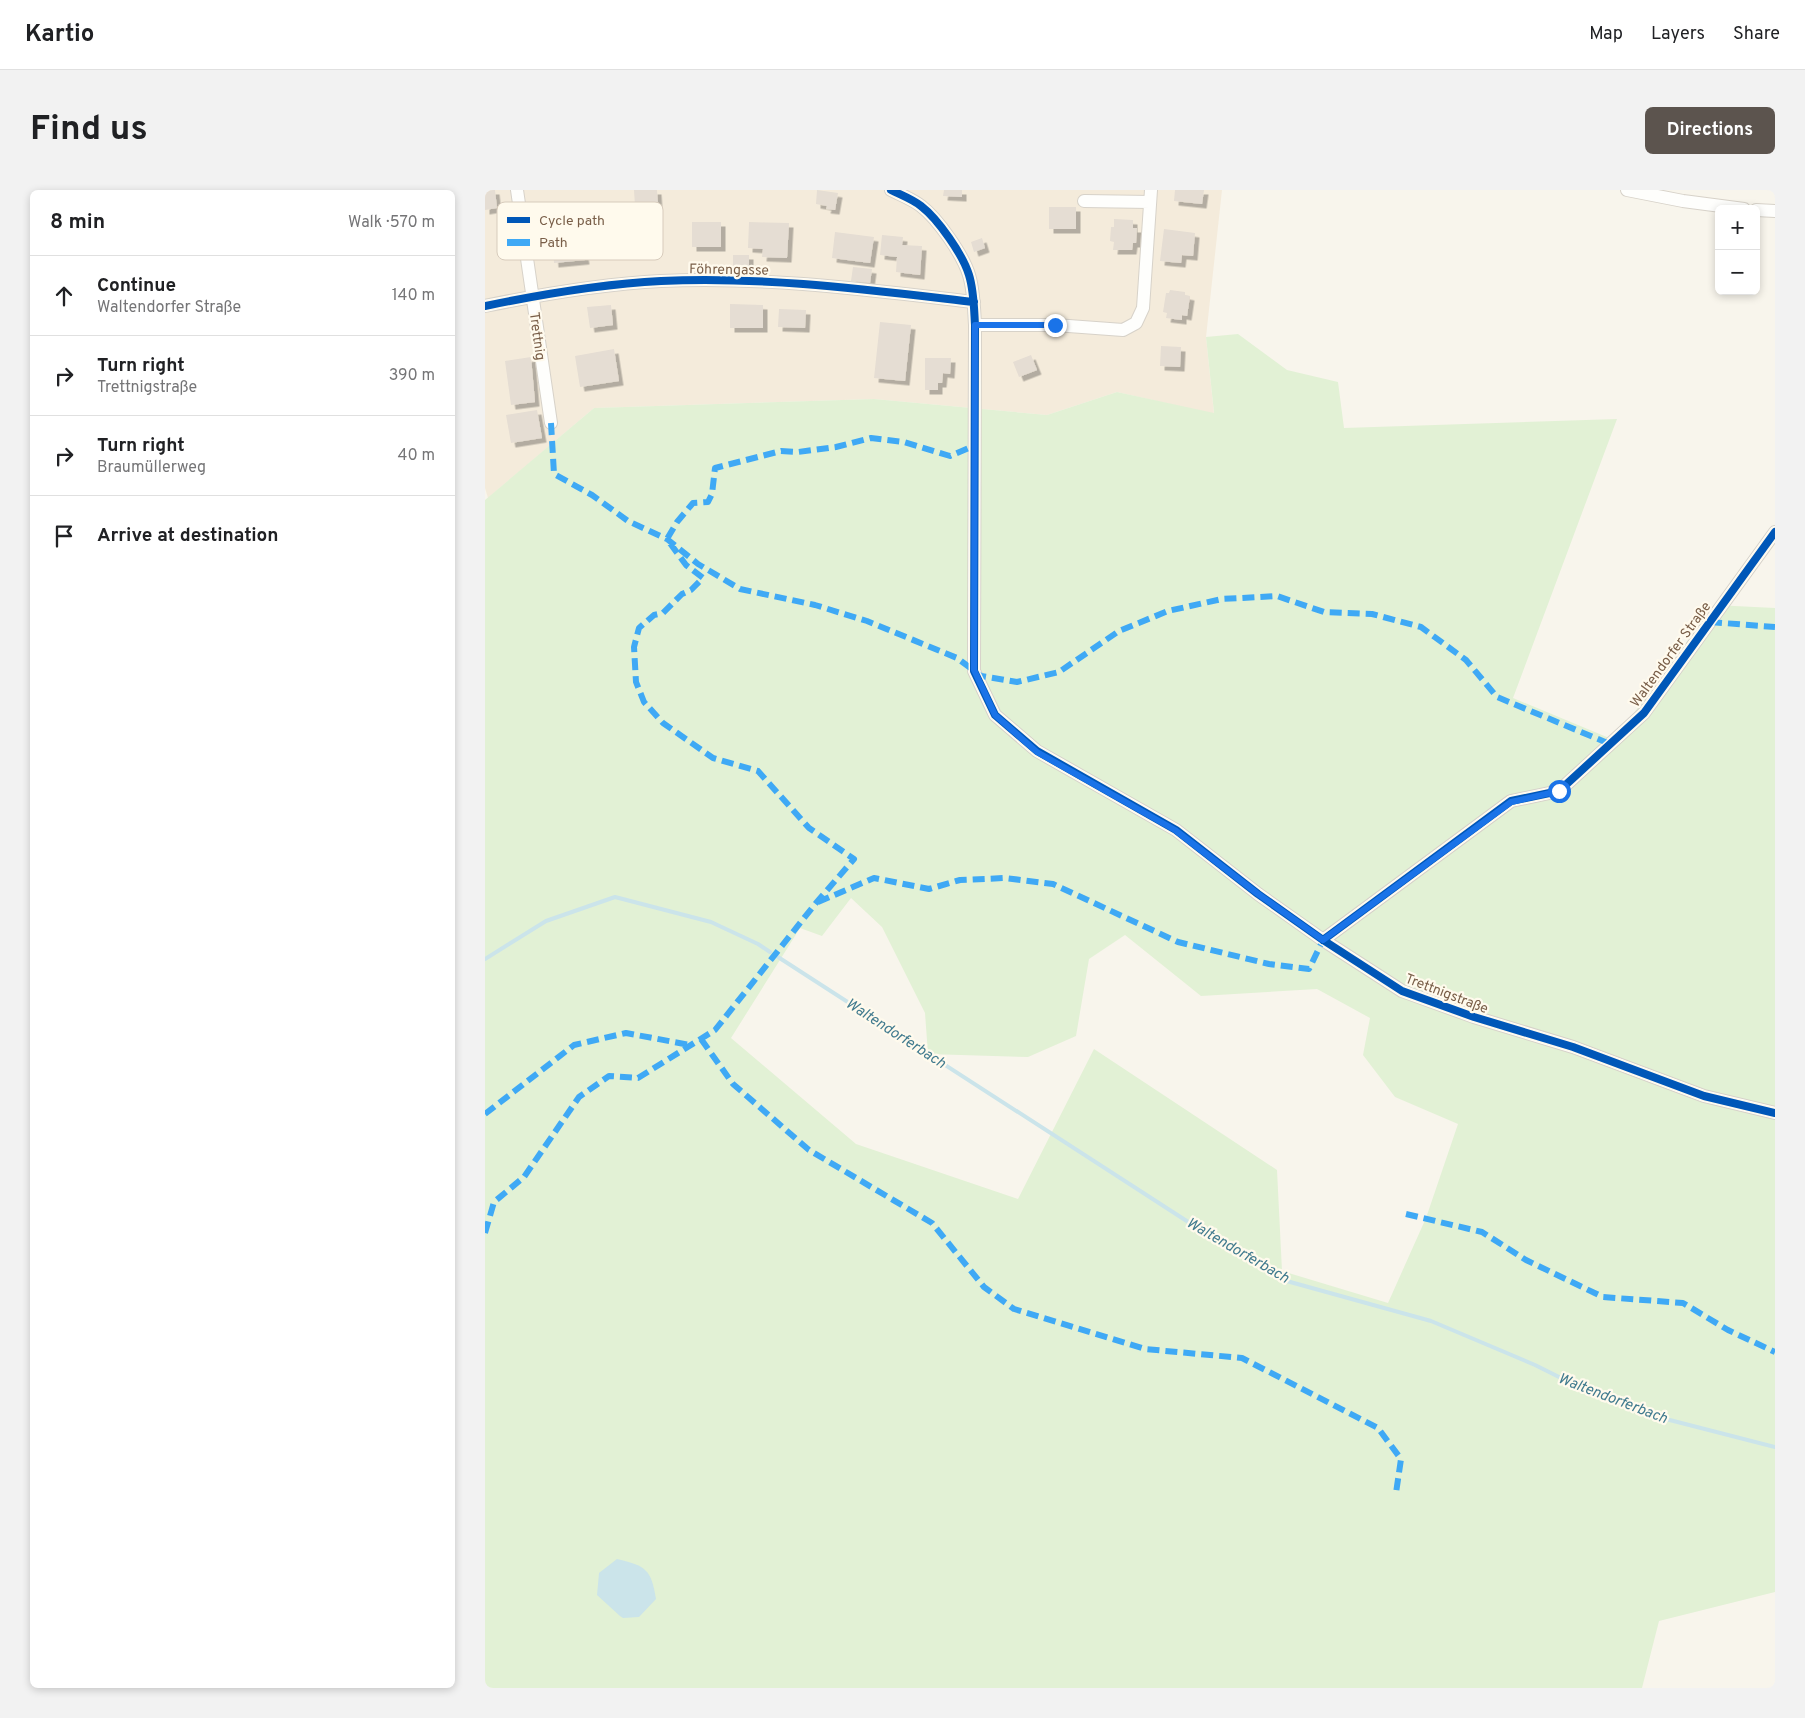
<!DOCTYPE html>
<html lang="en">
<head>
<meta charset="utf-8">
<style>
	:root { --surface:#fff; --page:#f2f2f2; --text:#202124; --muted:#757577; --line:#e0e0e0; --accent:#5c544e }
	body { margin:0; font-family:Overpass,sans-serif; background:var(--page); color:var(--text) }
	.controls { position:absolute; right:15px; top:15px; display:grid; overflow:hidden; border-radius:8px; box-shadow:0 2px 8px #0003 }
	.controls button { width:45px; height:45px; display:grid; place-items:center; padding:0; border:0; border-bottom:1px solid var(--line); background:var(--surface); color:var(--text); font:25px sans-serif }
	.stop { position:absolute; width:15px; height:15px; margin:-11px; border:4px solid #1a73e8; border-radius:50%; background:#fff }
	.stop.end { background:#1a73e8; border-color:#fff; box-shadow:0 1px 5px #0008 }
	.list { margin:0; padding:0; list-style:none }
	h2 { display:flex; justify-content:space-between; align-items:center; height:65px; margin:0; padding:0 20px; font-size:21px }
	h2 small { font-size:16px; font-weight:400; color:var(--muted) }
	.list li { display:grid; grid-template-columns:32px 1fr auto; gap:15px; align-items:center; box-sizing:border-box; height:80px; padding:0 20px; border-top:1px solid var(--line) }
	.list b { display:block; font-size:19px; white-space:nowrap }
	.list p { margin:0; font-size:16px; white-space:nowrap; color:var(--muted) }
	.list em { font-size:16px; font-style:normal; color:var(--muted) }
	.icon { flex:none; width:28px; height:28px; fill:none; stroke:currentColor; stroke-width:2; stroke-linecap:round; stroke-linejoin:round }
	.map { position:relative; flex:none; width:1290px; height:1498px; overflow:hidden; border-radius:8px }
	header { display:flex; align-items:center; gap:30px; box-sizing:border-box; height:70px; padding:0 25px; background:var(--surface); border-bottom:1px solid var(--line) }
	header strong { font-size:24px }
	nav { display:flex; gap:28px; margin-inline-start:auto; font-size:18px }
	.intro { display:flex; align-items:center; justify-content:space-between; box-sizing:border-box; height:120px; padding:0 30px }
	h1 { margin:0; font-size:35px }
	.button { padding:12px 22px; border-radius:8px; background:var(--accent); color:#fff; font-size:18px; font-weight:700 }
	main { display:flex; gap:30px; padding:0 30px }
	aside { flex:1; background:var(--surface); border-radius:8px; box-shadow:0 2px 8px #0003 }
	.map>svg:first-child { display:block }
</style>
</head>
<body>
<header>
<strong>Kartio</strong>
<nav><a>Map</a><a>Layers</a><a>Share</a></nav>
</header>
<div class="intro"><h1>Find us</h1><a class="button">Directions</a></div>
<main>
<aside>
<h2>8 min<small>Walk · 570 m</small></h2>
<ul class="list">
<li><svg class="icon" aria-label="ahead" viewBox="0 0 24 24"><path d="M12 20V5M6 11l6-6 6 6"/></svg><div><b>Continue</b><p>Waltendorfer Straße</p></div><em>140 m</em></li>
<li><svg class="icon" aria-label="right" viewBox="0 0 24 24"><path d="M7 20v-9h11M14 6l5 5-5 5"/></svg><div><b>Turn right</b><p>Trettnigstraße</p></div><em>390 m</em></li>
<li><svg class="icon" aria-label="right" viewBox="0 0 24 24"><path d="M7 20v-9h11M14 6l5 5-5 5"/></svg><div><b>Turn right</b><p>Braumüllerweg</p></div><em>40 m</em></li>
<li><svg class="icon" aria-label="arrive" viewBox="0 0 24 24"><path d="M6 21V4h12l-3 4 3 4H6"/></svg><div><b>Arrive at destination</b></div></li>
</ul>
</aside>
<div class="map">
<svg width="1290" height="1498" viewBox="0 0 1290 1498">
	<defs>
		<filter id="shadow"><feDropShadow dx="4.5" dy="4.5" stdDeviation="0" flood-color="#0004"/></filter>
	</defs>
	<rect width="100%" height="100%" fill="#f8f5ec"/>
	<path fill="#f4ebdb" d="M0,0H737L721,147L729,224L632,202L562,225L389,209L109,218L3,308L0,298Z"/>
	<path fill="#e2f1d5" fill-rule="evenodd" d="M753,144L802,180L853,192L859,238L1132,229L1028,508L1129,550L1229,415L1290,418V1402L1174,1431L1157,1498H0V310L109,218L389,209L562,225L632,202L729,223L721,147ZM366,708L397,737L440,823L443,864L543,867L591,846L604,769L640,745L716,806L832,799L885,828L878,865L910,907L973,934L941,1028L903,1113L797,1081L792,980L609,859L533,1009L371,954L246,848L315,738L337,746Z"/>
	<path fill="#cbe4ea" d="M132,1369C161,1376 166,1379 171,1409L154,1427L138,1428L135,1426L112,1405L114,1383Z"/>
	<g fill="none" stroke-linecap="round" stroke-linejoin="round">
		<path stroke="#cbe4ea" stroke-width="4" d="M293,767L728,1048L798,1090L946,1131L1050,1175L1100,1200L1173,1227L1290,1257
			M0,769L61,731L130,707L226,732L273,754L285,762"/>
	</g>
	<path fill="#e5ddd3" filter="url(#shadow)" d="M0,0H10L12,18L0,20Z
		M149,0H172L173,15L150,16Z
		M332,0L353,3L350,20L341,19L342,16L331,14Z
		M459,0H477V7L458,6Z
		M690,0H719L717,14L689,11Z
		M564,17H591V39H564Z
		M629,29L648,30V38H652L651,53H648L647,60H628L629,52L625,51L626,37H629Z
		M207,32H236V57H207Z
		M264,32L304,33L302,68L277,67L278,59L263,58Z
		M103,33L106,64H99L100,70L69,73L67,41L76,40V35Z
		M679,39L710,43L708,66L697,65L696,73L675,71Z
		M350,42L389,47L385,73L347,68Z
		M397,45L418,47L417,55L437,56L435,85L411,82L412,67L395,65Z
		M497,48L500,58L489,62L486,52Z
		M248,65H264V85H248Z
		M368,77L387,79L385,93L366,91Z
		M685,100L700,102V105L705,106L702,126L697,125V130L681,128L682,123L678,122L681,103H684Z
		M245,114L278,115V138H245Z
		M126,115L128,135L105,138L102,117Z
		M294,119L321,120L320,138L293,137Z
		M395,132L426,135L420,191L389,188Z
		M676,156L696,157L695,177L675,176Z
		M129,159L134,191L95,197L90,166Z
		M546,165L552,180L534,187L528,172Z
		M46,167L50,212L26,215L20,171Z
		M440,168H466L465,184L458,183L457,193H453V200H440Z
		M52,220L57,248L26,253L21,225Z"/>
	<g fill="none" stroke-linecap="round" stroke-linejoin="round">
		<g stroke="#d7d2c9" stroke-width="14">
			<path id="minor" d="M32,0L66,233
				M406,0C416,5 427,9 436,16C453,29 478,65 484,85C489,101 489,119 490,135L489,481L510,525L552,561L691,640L773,704L838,750L917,801L989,827L1088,857L1219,906L1290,923
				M1142,0L1198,11L1259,19
				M599,11L665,12
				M1271,20L1290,21
				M0,116C58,104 116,94 176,91C280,86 385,100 489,112
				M490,135H570L638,140L651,133L658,118L666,0
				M838,750L1026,611L1074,601L1159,523L1290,342"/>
		</g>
		<use href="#minor" stroke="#fefefc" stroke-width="12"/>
		<path stroke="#3fa9f5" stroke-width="6" stroke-dasharray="12 6" stroke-linecap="butt" d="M66,233L69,284L107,305L143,331L182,349L213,374L255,399L330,415L382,431L472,468L496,486L532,492L574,482L634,441L683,421L737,409L792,406L839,422L887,424L936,437L981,470L1012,507L1125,554
			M1225,432L1290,437
			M333,712L389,688L444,699L475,690L520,688L568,694L693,752L784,774L824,779L838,750
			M216,849L248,894L324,960L447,1033L499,1097L529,1119L660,1159L757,1168L893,1238L916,1269L911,1303
			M0,924L89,855L141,843L205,855
			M921,1024L997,1042L1041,1070L1118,1107L1198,1113L1243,1140L1290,1162
			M0,1043L9,1012L39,987L94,907L124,886L153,888L230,840L331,713L369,669L324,638L273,581L228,568L178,533L159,512L151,492L149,457L154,438L169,425L178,423L197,404L206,400L218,388L201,375L182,349L192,332L208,313L223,312L227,304L230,278L296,261L313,262L351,257L386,248L419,252L465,266L493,254"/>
		<g stroke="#fffaed" stroke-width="11">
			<path id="cycleway" d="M406,0C416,5 427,9 436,16C453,29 478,65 484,85C489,101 489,119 490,135L489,481L510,525L552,561L691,640L773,704L838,750L917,801L989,827L1088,857L1219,906L1290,923
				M0,116C58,104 116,94 176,91C280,86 385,100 489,112
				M838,750L1026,611L1074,601L1159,523L1290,342"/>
		</g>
		<use href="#cycleway" stroke="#0057b8" stroke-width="8"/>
	</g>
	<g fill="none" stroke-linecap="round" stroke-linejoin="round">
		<path stroke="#1a73e8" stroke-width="6" d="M570,135H490L489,480L510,525L552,562L690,640L773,704L838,750L1026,612L1074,601"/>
	</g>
	<g text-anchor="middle" stroke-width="4.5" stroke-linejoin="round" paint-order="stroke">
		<g font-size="14" fill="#795e48" stroke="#fffaed">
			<text transform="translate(244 79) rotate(1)" y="5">Föhrengasse</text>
			<text transform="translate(53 146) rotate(82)" y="5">Trettnig</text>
			<text transform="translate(1185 464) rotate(-54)" y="5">Waltendorfer Straße</text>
			<text transform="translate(962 803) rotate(21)" y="5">Trettnigstraße</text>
		</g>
		<g font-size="15" font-style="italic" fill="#407a8e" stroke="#fffaed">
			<text transform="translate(411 843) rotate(33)" y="5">Waltendorferbach</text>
			<text transform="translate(753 1060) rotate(30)" y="5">Waltendorferbach</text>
			<text transform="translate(1128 1208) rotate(21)" y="5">Waltendorferbach</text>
		</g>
	</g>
	<rect x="12" y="12" width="166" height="58" rx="8" fill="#fffaed" stroke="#d7cbbc" stroke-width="1"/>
	<rect x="22" y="27" width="23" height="6" fill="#0057b8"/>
	<rect x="22" y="49" width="23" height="7" fill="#3fa9f5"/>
	<g font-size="14" fill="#795e48">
		<text x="54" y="35">Cycle path</text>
		<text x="54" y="57">Path</text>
	</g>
</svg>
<div class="controls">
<button>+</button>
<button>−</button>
</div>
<div class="stop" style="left:1074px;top:601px"></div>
<div class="stop end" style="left:570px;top:135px"></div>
</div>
</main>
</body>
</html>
